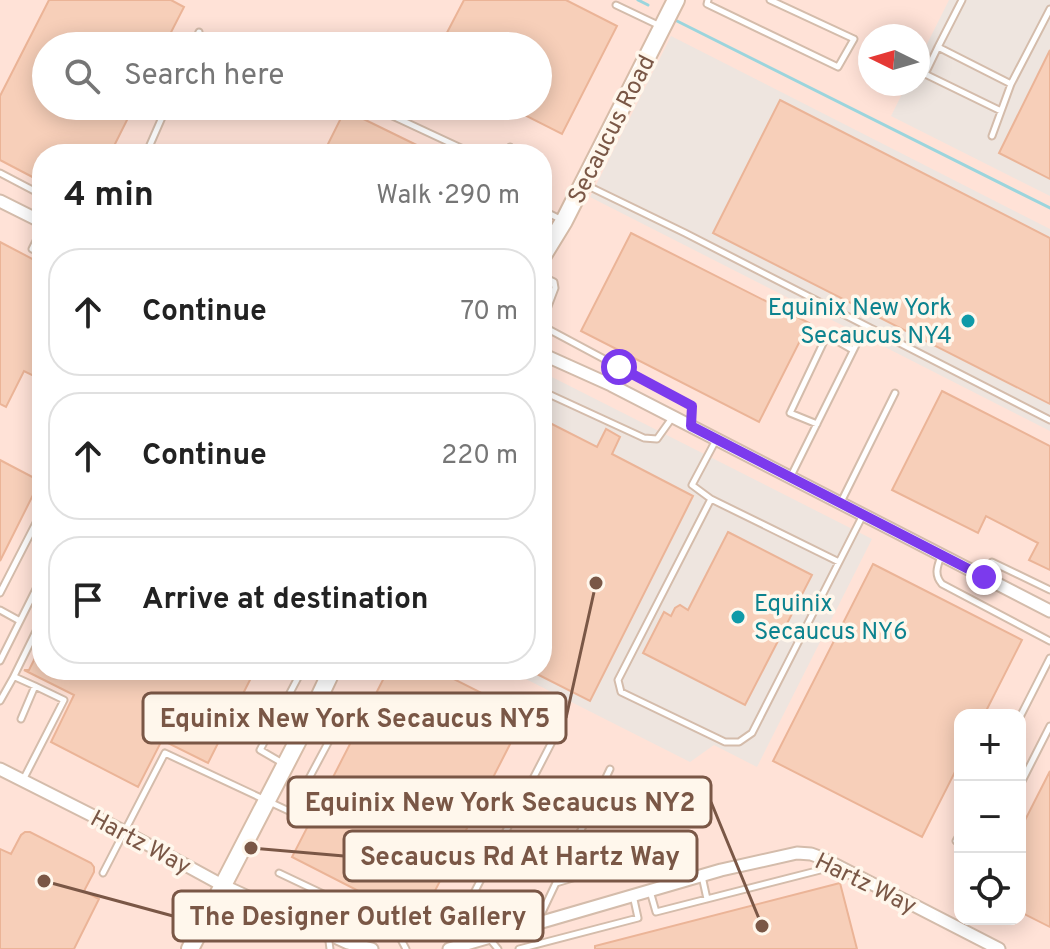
<!DOCTYPE html>
<html lang="en">
<head>
<meta charset="utf-8">
<style>
	:root { --surface:#fff; --page:#f6f6f6; --text:#222; --muted:#767676; --line:#e0e0e0 }
	body { margin:0; font-family:Overpass,sans-serif; background:var(--page); color:var(--text) }
	.controls { position:absolute; right:24px; bottom:24px; display:grid; overflow:hidden; border-radius:16px; box-shadow:0 4px 20px #0003 }
	.controls button { width:72px; height:72px; display:grid; place-items:center; padding:0; border:0; border-bottom:2px solid var(--line); background:var(--surface); color:var(--text); font:40px sans-serif }
	.compass { position:absolute; left:858px; top:24px; width:72px; height:72px; border-radius:50%; background:var(--surface); box-shadow:0 4px 20px #0003; rotate:275deg }
	.stop { position:absolute; width:24px; height:24px; margin:-18px; border:6px solid #7c3aed; border-radius:50%; background:#fff }
	.stop.end { background:#7c3aed; border-color:#fff; box-shadow:0 2px 8px #0008 }
	.list { margin:0; padding:0; list-style:none }
	h2 { display:flex; justify-content:space-between; align-items:center; height:104px; margin:0; padding:0 32px; font-size:34px }
	h2 small { font-size:26px; font-weight:400; color:var(--muted) }
	.list li { display:grid; grid-template-columns:52px 1fr auto; gap:24px; align-items:center; box-sizing:border-box; height:128px; margin:0 16px 16px; padding:0 16px; border:2px solid var(--line); border-radius:32px }
	.list b { display:block; font-size:30px; white-space:nowrap }
	.list em { font-size:26px; font-style:normal; color:var(--muted) }
	.icon { flex:none; width:44px; height:44px; fill:none; stroke:currentColor; stroke-width:2; stroke-linecap:round; stroke-linejoin:round }
	.map { position:relative; flex:none; width:1050px; height:949px; overflow:hidden }
	.search { position:absolute; background:var(--surface); box-shadow:0 4px 20px #0003; left:32px; top:32px; width:520px; height:88px; display:flex; align-items:center; gap:20px; box-sizing:border-box; padding:0 28px; border-radius:44px; color:var(--muted); font-size:30px }
	.panel { position:absolute; background:var(--surface); box-shadow:0 4px 20px #0003; left:32px; top:144px; width:520px; height:536px; border-radius:32px }
	.map>svg:first-child { display:block }
</style>
</head>
<body>
<div class="map">
<svg width="1050" height="949" viewBox="0 0 1050 949">
	<rect width="100%" height="100%" fill="#fef3e4"/>
	<path fill="#ffe2d7" fill-rule="evenodd" d="M0,0H1050V949H0ZM870,36H918V84H870ZM46,46H538V106H46ZM42,154H542V670H42ZM960,715H1020V919H960Z"/>
	<path fill="#eee5df" d="M949,0H1050V196L891,116L907,84H918V62Z
		M671,36L1050,229V431L590,197Z
		M542,372L872,539L757,767L714,745L690,762L508,670H542Z"/>
	<g fill="none" stroke-linecap="round" stroke-linejoin="round">
		<path stroke="#9bd5dd" stroke-width="3" d="M638,0L648,5
			M677,21L1050,208"/>
	</g>
	<path fill="#f7cfb9" stroke="#ebb497" stroke-width="2" d="M49,0H171L184,7L164,46H46V106H134L110,154H42V182L0,160V96Z
		M464,0H566L617,26L562,134L507,106H538V46H440Z
		M1050,50V179L999,153Z
		M780,100L1050,238V404L713,233Z
		M345,110L435,154H323Z
		M631,233L809,323L759,422L581,331Z
		M0,242L42,264V380L24,371L6,407L0,404Z
		M942,391L1050,446V570L1029,560L1038,543L986,516L978,533L892,490Z
		M542,419L597,447L606,429L620,437L612,454L693,496L590,701L529,670H542Z
		M0,460L40,481L0,561Z
		M728,532L812,575L745,705L643,653L664,612L671,616L675,608L680,605L688,610Z
		M873,564L1022,640L984,715H960V762L922,837L773,761Z
		M42,644V670H255L208,763L162,740L138,787L51,742L74,695L24,670H29Z
		M388,670H436L525,715L419,922L292,857Z
		M1050,771V927L1020,912V830Z
		M25,832H30L91,863L94,867V872L84,891L99,899L74,949H0V849L11,854L21,835Z
		M840,883L857,949H595V946Z"/>
	<g fill="none" stroke-linecap="round" stroke-linejoin="round">
		<g stroke="#d4bcab" stroke-width="9">
			<path id="lane" d="M708,0L707,4L838,67L854,39L770,0
				M962,0L938,47L1011,84
				M616,5L658,25
				M193,46L199,32
				M938,47L925,74L1001,111
				M371,106L474,154
				M992,136L1011,84L1050,9
				M146,154L167,106
				M506,154L510,147
				M0,173L42,195
				M584,184L685,233L1050,420
				M542,210L560,219
				M42,229L32,249L42,254
				M542,276L554,282L555,288L544,317L548,329L692,406L691,426
				M612,384L619,367
				M542,391L644,438L657,439L672,418
				M817,424L790,413L827,335L853,350
				M791,476L859,339
				M711,499L692,485L716,440
				M841,502L895,393
				M941,556C937,567 934,575 942,584L1050,641
				M839,562L711,499L618,680L621,692L725,742H739L752,733L863,515
				M985,576L992,562L1050,590
				M0,593L39,517H42
				M0,610L20,621
				M0,661L42,577
				M13,678L42,619
				M0,701L13,678L15,677L35,686
				M1020,717L1050,658
				M21,719L35,686L64,700L23,780
				M284,764L260,750L302,670
				M1020,785L1050,726
				M960,834L956,841L960,843
				M103,873L165,753L291,812L329,741L327,733L310,724
				M279,873L395,928L406,949
				M702,876L707,899
				M556,883L679,846
				M650,891L656,912L836,866
				M537,923L610,769
				M328,934L330,949
				M489,938L498,949
				M464,943L461,918L555,736
				M519,949L638,918L633,895"/>
		</g>
		<g stroke="#d4bcab" stroke-width="15">
			<path id="street" d="M0,201L42,222
				M542,354L611,385L1050,611
				M0,769L123,831L222,885L348,943L372,949
				M449,949L721,870L797,853L811,854L822,858L999,949"/>
		</g>
		<g stroke="#d7bca8" stroke-width="20">
			<path id="secondary" d="M542,257L564,221L676,0
				M190,949L307,723L332,670"/>
		</g>
		<use href="#lane" stroke="#fff" stroke-width="5"/>
		<use href="#street" stroke="#fff" stroke-width="11"/>
		<use href="#secondary" stroke="#fff" stroke-width="16"/>
	</g>
	<g fill="none" stroke-linecap="round" stroke-linejoin="round">
		<path stroke="#7c3aed" stroke-width="10" d="M619,367L692,406L691,426L984,577"/>
	</g>
	<g fill="#0f9aa8" stroke="#fff7ec" stroke-width="3">
		<circle cx="968" cy="321" r="8"/>
		<circle cx="738" cy="617" r="8"/>
	</g>
	<g text-anchor="middle" stroke-width="7" stroke-linejoin="round" paint-order="stroke">
		<g font-size="24" fill="#7a5746" stroke="#fff7ec">
			<text transform="translate(611 129) rotate(-63)" y="8">Secaucus Road</text>
			<text transform="translate(141 842) rotate(28)" y="8">Hartz Way</text>
			<text transform="translate(866 883) rotate(26)" y="8">Hartz Way</text>
		</g>
		<g font-size="24" fill="#0d838f" stroke="#fff7ec" text-anchor="end">
			<text x="952" y="315">Equinix New York<tspan x="952" dy="28">Secaucus NY4</tspan></text>
			<text x="754" y="611" text-anchor="start">Equinix<tspan x="754" dy="28">Secaucus NY6</tspan></text>
		</g>
	</g>
	<path fill="none" stroke="#7a5746" stroke-width="3" d="M596 583L566 718M762 926L711 802M251 848L344 856M44 881L173 916"/>
	<g fill="#7a5746" stroke="#fff7ec" stroke-width="3">
		<circle cx="596" cy="583" r="8"/>
		<circle cx="762" cy="926" r="8"/>
		<circle cx="251" cy="848" r="8"/>
		<circle cx="44" cy="881" r="8"/>
	</g>
	<g fill="#fff7ec" stroke="#7a5746" stroke-width="3">
		<rect x="143" y="693" width="423" height="50" rx="8"/>
		<rect x="288" y="777" width="423" height="50" rx="8"/>
		<rect x="344" y="831" width="353" height="50" rx="8"/>
		<rect x="173" y="891" width="370" height="50" rx="8"/>
	</g>
	<g font-size="26" text-anchor="middle" font-weight="bold" fill="#7a5746">
		<text x="355" y="727">Equinix New York Secaucus NY5</text>
		<text x="500" y="811">Equinix New York Secaucus NY2</text>
		<text x="520" y="865">Secaucus Rd At Hartz Way</text>
		<text x="358" y="925">The Designer Outlet Gallery</text>
	</g>
</svg>
<div class="controls">
<button>+</button>
<button>−</button>
<button><svg class="icon" aria-label="locate" viewBox="0 0 24 24"><circle cx="12" cy="12" r="6"/><path d="M12 2v4M12 18v4M2 12h4M18 12h4"/></svg></button>
</div>
<svg class="compass" viewBox="-18 -18 36 36"><path d="M0-13l5 13h-10z" fill="#e53935"/><path d="M0 13l5-13h-10z" fill="#767676"/></svg>
<div class="stop" style="left:619px;top:367px"></div>
<div class="stop end" style="left:984px;top:577px"></div>
<div class="search"><svg class="icon" aria-label="search" viewBox="0 0 24 24"><circle cx="10" cy="10" r="6"/><path d="M15 15l6 6"/></svg>Search here</div>
<section class="panel">
<h2>4 min<small>Walk · 290 m</small></h2>
<ul class="list">
<li><svg class="icon" aria-label="ahead" viewBox="0 0 24 24"><path d="M12 20V5M6 11l6-6 6 6"/></svg><div><b>Continue</b></div><em>70 m</em></li>
<li><svg class="icon" aria-label="ahead" viewBox="0 0 24 24"><path d="M12 20V5M6 11l6-6 6 6"/></svg><div><b>Continue</b></div><em>220 m</em></li>
<li><svg class="icon" aria-label="arrive" viewBox="0 0 24 24"><path d="M6 21V4h12l-3 4 3 4H6"/></svg><div><b>Arrive at destination</b></div></li>
</ul>
</section>
</div>
</body>
</html>
